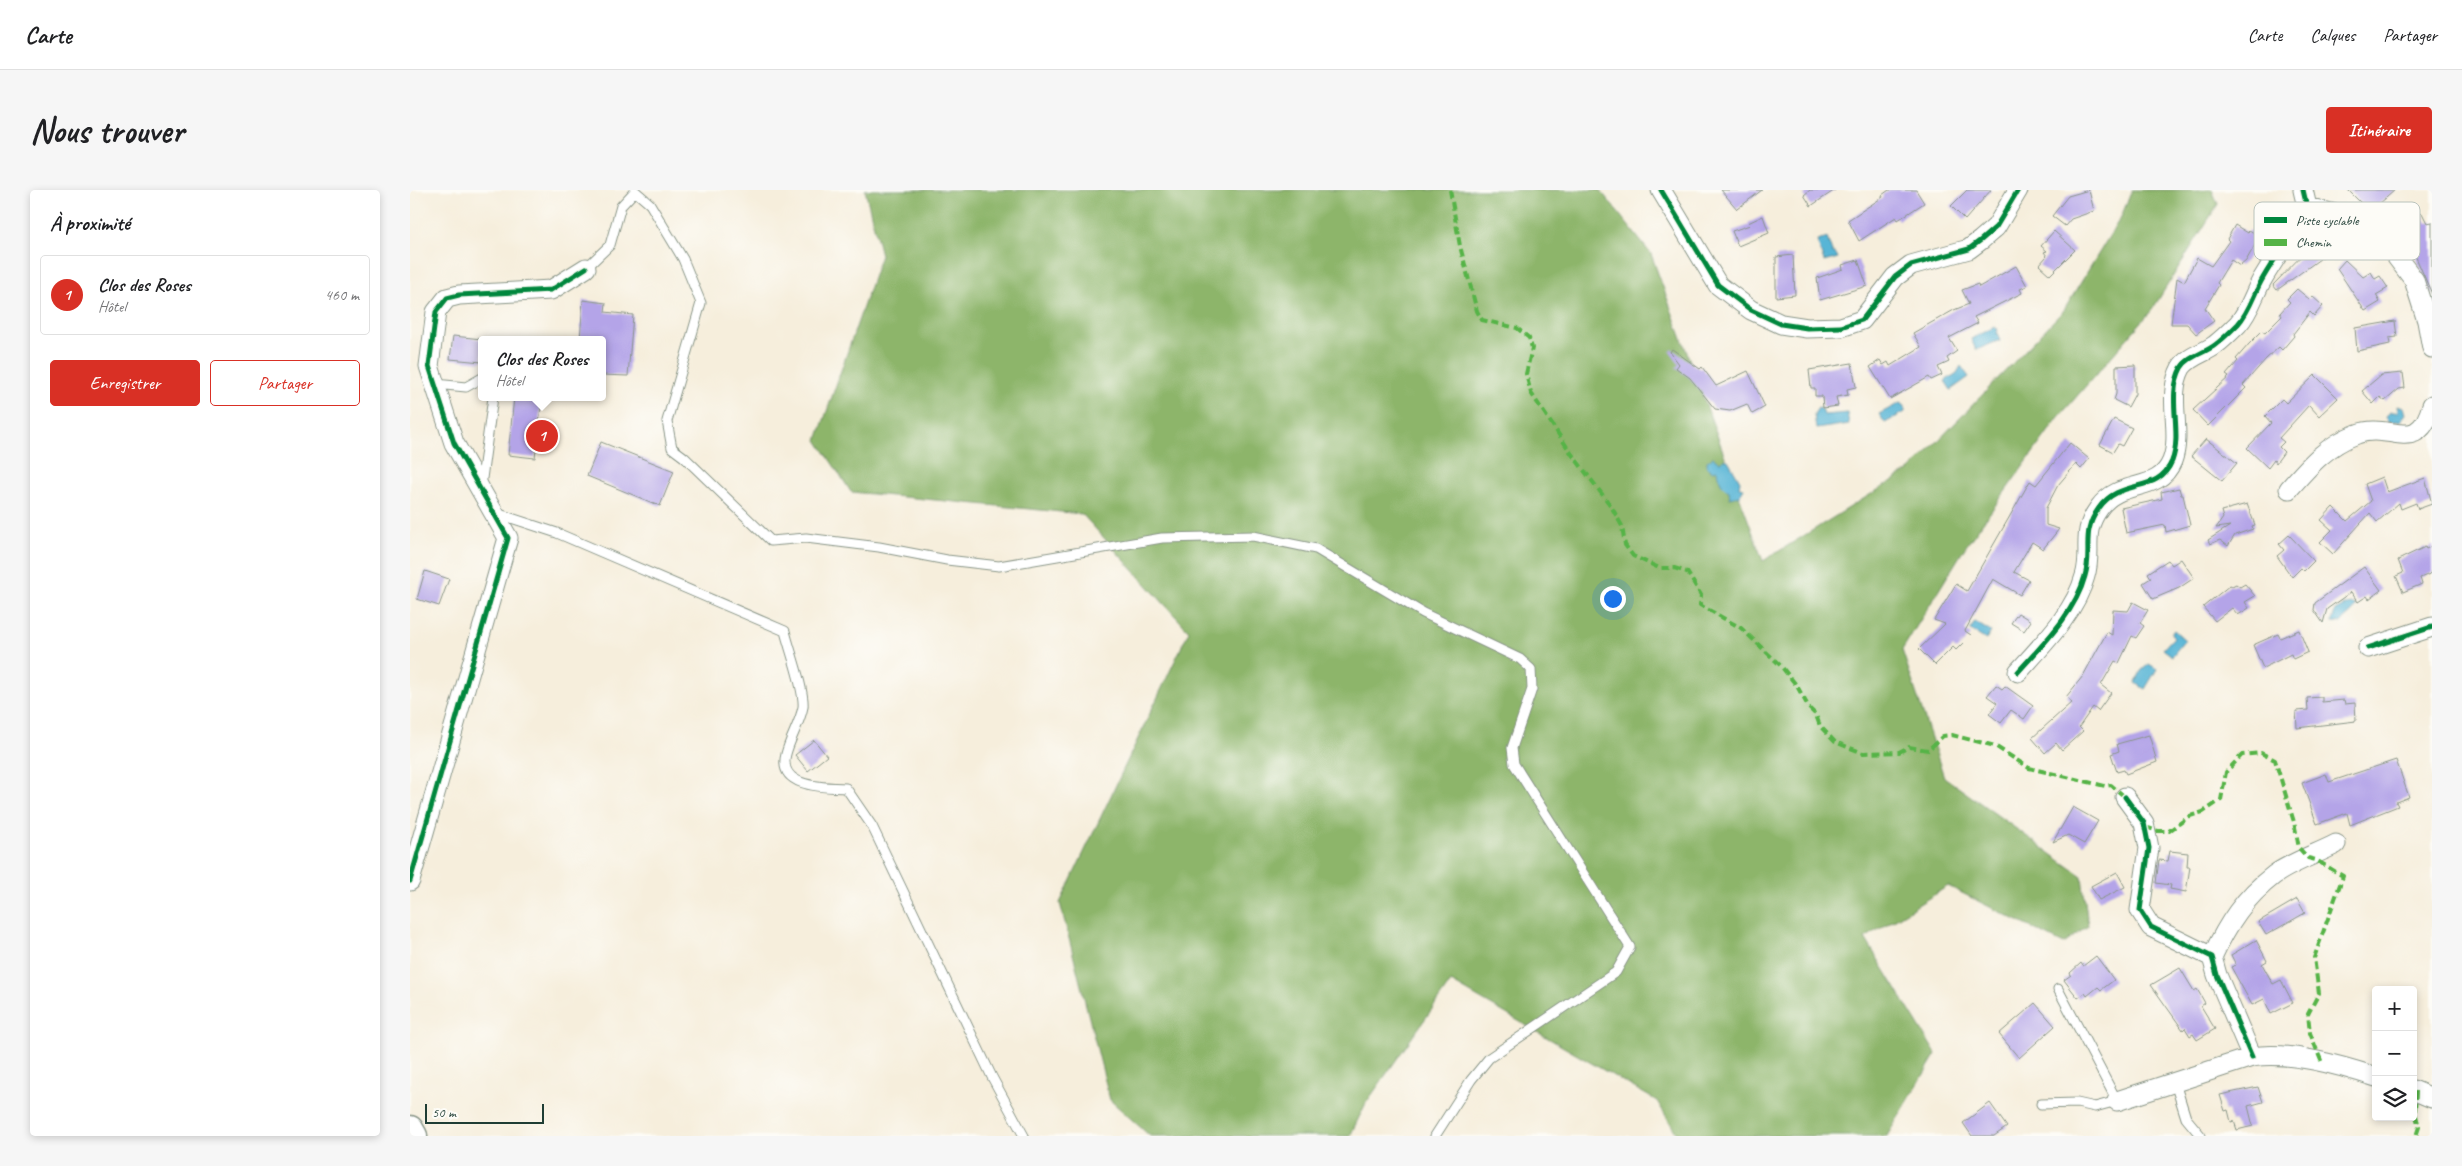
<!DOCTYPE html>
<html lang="fr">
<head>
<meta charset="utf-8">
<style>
	:root { --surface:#fff; --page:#f6f6f6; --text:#202124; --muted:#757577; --line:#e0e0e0; --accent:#d93025 }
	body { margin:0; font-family:Caveat,sans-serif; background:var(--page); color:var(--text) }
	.controls { position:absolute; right:15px; bottom:15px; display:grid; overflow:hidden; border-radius:5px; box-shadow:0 2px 8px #0003 }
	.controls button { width:45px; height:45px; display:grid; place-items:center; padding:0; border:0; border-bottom:1px solid var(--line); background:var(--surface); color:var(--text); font:25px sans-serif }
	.scale { position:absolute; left:15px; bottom:12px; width:119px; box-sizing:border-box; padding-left:5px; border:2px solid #1f3d34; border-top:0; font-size:14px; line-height:18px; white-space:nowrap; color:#1f3d34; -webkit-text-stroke:4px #fdfcf7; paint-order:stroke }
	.you { position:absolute; left:1202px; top:408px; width:18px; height:18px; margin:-12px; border:4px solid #fff; border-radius:50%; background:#1a73e8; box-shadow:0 0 0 8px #1a73e833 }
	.badge { display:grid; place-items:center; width:32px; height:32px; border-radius:50%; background:var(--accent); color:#fff; font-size:16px; font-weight:700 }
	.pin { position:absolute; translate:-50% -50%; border:2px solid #fff; box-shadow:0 1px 5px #0006 }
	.popup { position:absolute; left:68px; top:146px; width:128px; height:65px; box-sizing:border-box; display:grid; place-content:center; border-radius:5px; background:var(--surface); filter:drop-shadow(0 1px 4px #0005); font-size:16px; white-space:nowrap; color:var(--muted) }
	.popup b { font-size:19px; color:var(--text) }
	.popup::after { content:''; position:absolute; left:50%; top:100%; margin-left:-10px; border:10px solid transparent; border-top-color:var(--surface) }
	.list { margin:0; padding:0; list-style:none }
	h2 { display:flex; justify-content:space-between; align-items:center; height:65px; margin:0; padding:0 20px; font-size:21px }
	h2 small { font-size:16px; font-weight:400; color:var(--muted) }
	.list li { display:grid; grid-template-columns:32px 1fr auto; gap:15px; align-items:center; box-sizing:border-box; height:80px; margin:0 10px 10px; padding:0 10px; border:1px solid var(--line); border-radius:5px }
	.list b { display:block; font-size:19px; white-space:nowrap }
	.list p { margin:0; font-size:16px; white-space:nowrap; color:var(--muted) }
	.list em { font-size:16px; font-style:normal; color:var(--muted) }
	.actions { display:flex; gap:10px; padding:15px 20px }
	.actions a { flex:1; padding:11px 0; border:1px solid var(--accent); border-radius:5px; text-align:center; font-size:18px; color:var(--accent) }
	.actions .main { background:var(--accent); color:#fff }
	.icon { flex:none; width:28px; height:28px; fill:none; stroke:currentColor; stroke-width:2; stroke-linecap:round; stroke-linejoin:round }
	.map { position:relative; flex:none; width:2022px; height:946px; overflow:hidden; border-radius:5px }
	header { display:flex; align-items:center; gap:30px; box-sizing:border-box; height:70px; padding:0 25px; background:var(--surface); border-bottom:1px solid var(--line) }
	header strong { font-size:24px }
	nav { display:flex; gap:28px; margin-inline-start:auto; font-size:18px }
	.intro { display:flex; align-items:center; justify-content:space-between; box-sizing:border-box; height:120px; padding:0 30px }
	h1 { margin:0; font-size:35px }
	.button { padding:12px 22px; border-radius:5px; background:var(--accent); color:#fff; font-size:18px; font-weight:700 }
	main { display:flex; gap:30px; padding:0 30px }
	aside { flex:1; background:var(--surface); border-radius:5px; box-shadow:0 2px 8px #0003 }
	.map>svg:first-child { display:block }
</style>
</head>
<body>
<header>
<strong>Carte</strong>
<nav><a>Carte</a><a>Calques</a><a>Partager</a></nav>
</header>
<div class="intro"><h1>Nous trouver</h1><a class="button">Itinéraire</a></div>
<main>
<aside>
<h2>À proximité<small></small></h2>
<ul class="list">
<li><span class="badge">1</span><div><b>Clos des Roses</b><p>Hôtel</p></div><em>460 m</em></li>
</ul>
<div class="actions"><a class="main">Enregistrer</a><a>Partager</a></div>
</aside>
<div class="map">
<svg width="2022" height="946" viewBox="0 0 2022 946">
	<rect width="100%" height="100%" fill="#fdfcf7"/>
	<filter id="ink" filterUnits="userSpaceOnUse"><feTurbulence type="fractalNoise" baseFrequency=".02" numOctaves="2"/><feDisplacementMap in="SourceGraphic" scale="10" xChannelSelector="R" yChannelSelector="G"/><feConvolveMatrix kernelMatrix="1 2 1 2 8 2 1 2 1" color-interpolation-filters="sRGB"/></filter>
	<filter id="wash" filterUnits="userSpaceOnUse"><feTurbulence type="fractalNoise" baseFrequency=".0096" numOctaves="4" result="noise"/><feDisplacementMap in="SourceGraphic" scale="20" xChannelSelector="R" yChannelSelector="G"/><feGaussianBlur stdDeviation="1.12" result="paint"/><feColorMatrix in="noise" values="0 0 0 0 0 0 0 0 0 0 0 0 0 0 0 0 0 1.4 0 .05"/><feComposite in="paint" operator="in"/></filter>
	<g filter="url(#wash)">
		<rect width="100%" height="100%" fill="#f6eedc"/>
		<path fill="#8db56b" stroke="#567950" d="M455,0H1190L1241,64L1353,371L1500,280L1654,120L1711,27L1722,0H1802L1808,14L1742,120L1648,228L1556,356L1492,460L1534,587L1672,686L1678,736L1654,754L1538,696L1455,748L1526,864L1477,946H1268L1247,911L1041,792L956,913L940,946H740L700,910L650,713L779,441L672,324L441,302L407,250L471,65Z"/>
		<path fill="#58b5d6" stroke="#3c7985" d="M1417,48L1422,62L1426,64L1428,68L1414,72L1407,51Z
			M1585,137L1588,140L1587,143L1590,150L1566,160L1561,149Z
			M1551,176L1559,187L1541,200L1535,191L1547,183Z
			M1490,213L1495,216V222L1475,233L1469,224Z
			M1987,215L1994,217L1996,224L1990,231L1979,232L1976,226L1980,222H1988Z
			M1408,218L1412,219L1414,225L1437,223L1439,234L1406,239L1404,224Z
			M1303,267L1310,272L1314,269L1318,270L1330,291L1329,297L1334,298L1329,306L1320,308L1319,301C1311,297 1308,287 1307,280L1303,281L1297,277V271Z
			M1943,414L1946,415C1944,423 1935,426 1931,433L1922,432L1925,421L1936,415Z
			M1565,432L1581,442L1576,450L1560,440Z
			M1764,440L1775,450L1762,466L1753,459L1764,447L1761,444Z
			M1739,474L1747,479L1735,499L1726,493L1731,481Z"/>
		<g id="blocks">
			<path fill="#b4a4e8" d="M1311,0H1352L1327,19Z
				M1400,0H1425L1401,16L1394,5Z
				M1479,0H1506L1514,13L1488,30L1486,27L1449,51L1438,30L1473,7L1472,5Z
				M1557,0H1581L1555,30L1541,16Z
				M1679,0L1684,21L1661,29L1655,36L1642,26L1658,6Z
				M1938,0H1985L1960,22Z
				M2012,23L2017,33L2022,32V104L1991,33Z
				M1353,26L1359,43L1328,56L1322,41L1340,35L1338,33Z
				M1825,35L1838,43L1839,40L1850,46L1836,71L1830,76L1821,70L1807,93L1809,95L1795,118L1804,131L1786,144L1777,134H1761L1767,88L1774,92L1787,68L1801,76L1819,51L1817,49Z
				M1644,41L1665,60L1640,85L1629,75L1637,66L1634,62L1637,61L1631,56Z
				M1901,56L1914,66L1867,100L1863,95Z
				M1383,65L1385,105L1366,107V67Z
				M1448,70L1457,96L1410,110L1407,88L1433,79L1432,75Z
				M1935,70L1953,87L1961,82L1965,89L1970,86L1978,98L1966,105L1970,112L1955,121L1927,79Z
				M1606,76L1617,96L1610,99L1612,103L1564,127L1568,133L1539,148L1547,161L1537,168L1539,172L1528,177L1532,185L1521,190L1519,187L1480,209L1460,177L1470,170L1473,175L1478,172L1480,176L1511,157L1503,143L1544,120L1559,114L1552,100L1568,94L1569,97Z
				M1887,99L1899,109L1902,106L1913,116L1904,126L1900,122L1883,144L1884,146L1872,160L1869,157L1856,169L1833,195L1836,198L1798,236L1783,220L1819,187L1816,185L1828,171L1826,169L1839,154L1852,141L1855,143L1872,126L1870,123L1880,112L1877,109Z
				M173,110L196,113L195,122L223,125L218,186L192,185V150H170Z
				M1985,131L1987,147L1979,148L1980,154L1947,161L1945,138Z
				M43,146L72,149V172L40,169Z
				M1262,159L1290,179L1292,177L1306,196L1338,181L1355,217L1342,224L1337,214L1320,221L1305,219L1280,188L1266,178L1269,174L1260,162Z
				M1442,173L1446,197L1437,199L1438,205L1426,207L1428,216L1413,218L1412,206H1405V198H1401L1399,180Z
				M1725,175V204L1718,217L1704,210L1706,204V176Z
				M1993,183L1995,198L1989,199L1975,211L1970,207L1963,214L1952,201L1971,185Z
				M1905,185L1928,208L1909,226L1899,215L1869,248L1874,252L1869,257L1874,262L1866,273L1864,270L1858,278L1837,258L1861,233L1855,226L1872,209L1876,213Z
				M104,207H132L125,268L98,265Z
				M1704,229L1722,238L1712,256L1708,254L1703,262L1690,255Z
				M1796,249L1827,273L1812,291L1781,266Z
				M191,252L264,281L250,316L177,286Z
				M1660,253L1679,269L1671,279L1666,274L1648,295L1636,318V335L1649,339L1633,359L1622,352L1604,382L1619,390L1610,405L1583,389L1555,441L1561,445L1546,460L1543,457L1525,475L1509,459L1535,434L1524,430L1546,394L1557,401L1620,291L1626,295Z
				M1972,287L1977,302L2015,288L2022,314L2008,319L2006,313L1991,319L1989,313L1967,332L1960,323L1923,364L1910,352L1922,340L1911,330L1923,317L1937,331L1961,311L1955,294Z
				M1769,298L1771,305H1773L1780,335L1756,342L1755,335L1716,343L1711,318L1752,309L1751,302Z
				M1837,314L1845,335L1842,336L1843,339L1825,345L1818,356L1810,350L1800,354L1798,350L1820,336L1806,338L1813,328L1811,321Z
				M1879,345L1904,371L1894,381L1891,378L1882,387L1867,366L1874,360L1869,354Z
				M2022,356V383L2010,388L2012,394L1993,402L1986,386L1993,383L1988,370L2015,357L2016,359Z
				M1771,369L1784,388L1769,398L1743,409L1733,393L1741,388L1738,383L1758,370L1762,375Z
				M1954,377L1971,400L1959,409L1957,406L1948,412L1941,402L1917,419L1913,433L1904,420L1905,413Z
				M15,381L39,389L29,416L7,409Z
				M1826,394L1830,397L1835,394L1845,406L1835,412L1839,418L1828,425L1822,418L1805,431L1793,417L1820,395L1822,396Z
				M1723,412L1738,420L1730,433L1734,436L1726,448L1722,446L1709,473L1705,471L1691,495L1701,503L1688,521L1683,517L1669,537L1673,541L1652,560L1646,553L1635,563L1622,548L1662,512L1656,507L1673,486L1697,442L1702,445L1703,420L1718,421Z
				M1608,423L1621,431L1614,441L1601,433Z
				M1889,440L1898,462L1883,469L1881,464L1853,478L1843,455L1868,444L1870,448Z
				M1586,495L1592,499L1595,496L1623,516L1614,529L1601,520L1591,533L1579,524L1587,513L1577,506Z
				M1912,507V512L1934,510L1935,514L1945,513L1946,531L1887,538L1886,521L1898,520L1897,508Z
				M1739,545L1747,572L1716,584L1714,580L1707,582L1701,564L1709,561L1707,554Z
				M404,550L417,566L398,581L385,565Z
				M1986,570L1999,607L1986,612L1988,616L1940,635L1937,623L1907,634L1892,593L1916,584L1919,592Z
				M1663,617L1688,631L1674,654L1658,645L1643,652Z
				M1760,661L1778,663L1777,677H1780L1776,702L1760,699L1761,695L1746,693L1749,670L1758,671Z
				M1707,682L1715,697L1689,710L1681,696Z
				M1887,709L1895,723L1856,745L1848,732Z
				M1846,750L1857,771L1852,774L1863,794L1871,790L1883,813L1861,824L1854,809L1842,815L1821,777L1826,775L1821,765Z
				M1686,766L1704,790L1691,800L1688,797L1677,806L1675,803L1668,808L1654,790L1661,785L1660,783L1671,773L1673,776Z
				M1770,778L1784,801L1787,799L1795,813L1791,816L1805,839L1787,850L1783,844L1780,846L1775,838L1773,840L1741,795Z
				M1625,813L1645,836L1609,868L1589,844Z
				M1848,897L1853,912L1838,916L1843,936L1827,940L1824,931L1821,932L1818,920L1815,921L1810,905Z
				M1580,913L1597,937L1584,946H1562L1553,933Z"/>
		</g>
	</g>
	<g filter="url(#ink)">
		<use href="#blocks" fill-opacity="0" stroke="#8a9688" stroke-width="1"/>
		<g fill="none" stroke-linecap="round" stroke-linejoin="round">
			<g stroke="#8a9688" stroke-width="11">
				<path id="lane" d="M176,78L200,55L211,16L225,1L240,14L273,69L291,113L257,231L262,258L274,267L361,351L396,348L469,357L537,370L589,376L752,348L843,346L906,359L1013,423L1110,469L1121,479L1122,499L1102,558L1104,574L1220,757L1206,782L1079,868L1061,890L1025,946
					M25,194L56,197L72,188
					M71,296L83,207
					M86,323L147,343L375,441C379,458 395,501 393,517C390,533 380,548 376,564C367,598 414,597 436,598L462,636L582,887L614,946
					M1765,893L1776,928L1791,946
					M1631,914L1667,913L1685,917L1707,911L1648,799"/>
			</g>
			<g stroke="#8a9688" stroke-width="21">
				<path id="street" d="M1251,0L1308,95L1341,120L1371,134L1397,138L1431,137L1452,130L1485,87L1501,75L1559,59L1571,50L1586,37L1608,0
					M1897,17L1944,29L1979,57L2004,90L2017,131L2022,158
					M1879,299C1899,276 1917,255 1947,244C1980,231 2008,267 2022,215
					M1958,458L2022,437
					M1608,482C1633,454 1665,423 1675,386C1683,360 1670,344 1689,318C1711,287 1748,305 1762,271C1773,242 1756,206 1771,178C1778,166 1795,163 1805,155C1813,149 1821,141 1828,134C1840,121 1844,103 1853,88C1867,64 1884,42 1897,17L1893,0
					M1715,607L1734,633L1739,658L1730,720L1741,737L1802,767L1807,785L1842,867
					M0,691L98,348L44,253L19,176L26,122L37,108L49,105L141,100L176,78
					M1802,767C1818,733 1834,708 1864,685C1882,672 1907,664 1926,654
					M2003,900L2022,908
					M1707,911L1842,867C1880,861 1929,875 1966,887"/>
			</g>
			<g stroke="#8a9688" stroke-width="29">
				<path id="secondary" d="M0,939L4,946"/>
			</g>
			<use href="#lane" stroke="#fff" stroke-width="9"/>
			<use href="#street" stroke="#fff" stroke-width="19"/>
			<use href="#secondary" stroke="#fff" stroke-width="26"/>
			<path stroke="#55b346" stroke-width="4" stroke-dasharray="8 4" stroke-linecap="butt" d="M1040,0L1050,56L1067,121L1072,130L1107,138L1119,148L1122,158L1116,184L1121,203L1161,263L1201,316L1212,336L1215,355L1223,366L1249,378H1264L1277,382L1291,405L1290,415L1331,438L1371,476L1387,496L1399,518L1406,525L1410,536L1425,552L1453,563L1489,562L1499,557L1518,560L1533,546L1542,545L1585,556L1619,578L1695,596L1701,595L1715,607
				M1735,637L1748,641H1759L1780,626L1793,622L1811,610L1816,582L1832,565L1851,563L1865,570L1884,632L1889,658L1898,668L1906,670L1933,686L1904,768L1909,803L1898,824L1900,843L1912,873
				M2006,901L2005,922L2009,937L2006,946"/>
			<g stroke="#fdfcf7" stroke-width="8">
				<path id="cycleway" d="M1251,0L1308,95L1341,120L1371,134L1397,138L1431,137L1452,130L1485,87L1501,75L1559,59L1571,50L1586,37L1608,0
					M1958,458L2022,437
					M1608,482C1633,454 1665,423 1675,386C1683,360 1670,344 1689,318C1711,287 1748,305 1762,271C1773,242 1756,206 1771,178C1778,166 1795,163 1805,155C1813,149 1821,141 1828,134C1840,121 1844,103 1853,88C1867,64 1884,42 1897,17L1893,0
					M1715,607L1734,633L1739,658L1730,720L1741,737L1802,767L1807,785L1842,867
					M0,691L98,348L44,253L19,176L26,122L37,108L49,105L141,100L176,78"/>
			</g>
			<use href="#cycleway" stroke="#00873e" stroke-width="5"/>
		</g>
	</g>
	<rect x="1844" y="12" width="166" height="58" rx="8" fill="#fdfcf7" stroke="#bac3bc" stroke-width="1"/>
	<rect x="1854" y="27" width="23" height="6" fill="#00873e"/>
	<rect x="1854" y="49" width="23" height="7" fill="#55b346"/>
	<g font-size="14" fill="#1f3d34">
		<text x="1886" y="35">Piste cyclable</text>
		<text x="1886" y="57">Chemin</text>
	</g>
</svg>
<div class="controls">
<button>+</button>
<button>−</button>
<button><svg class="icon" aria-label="layers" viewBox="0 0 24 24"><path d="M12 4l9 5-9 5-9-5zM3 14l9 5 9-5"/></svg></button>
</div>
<div class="scale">50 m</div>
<div class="you"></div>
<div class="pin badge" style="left:132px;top:246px">1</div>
<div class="popup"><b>Clos des Roses</b>Hôtel</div>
</div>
</main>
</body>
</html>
